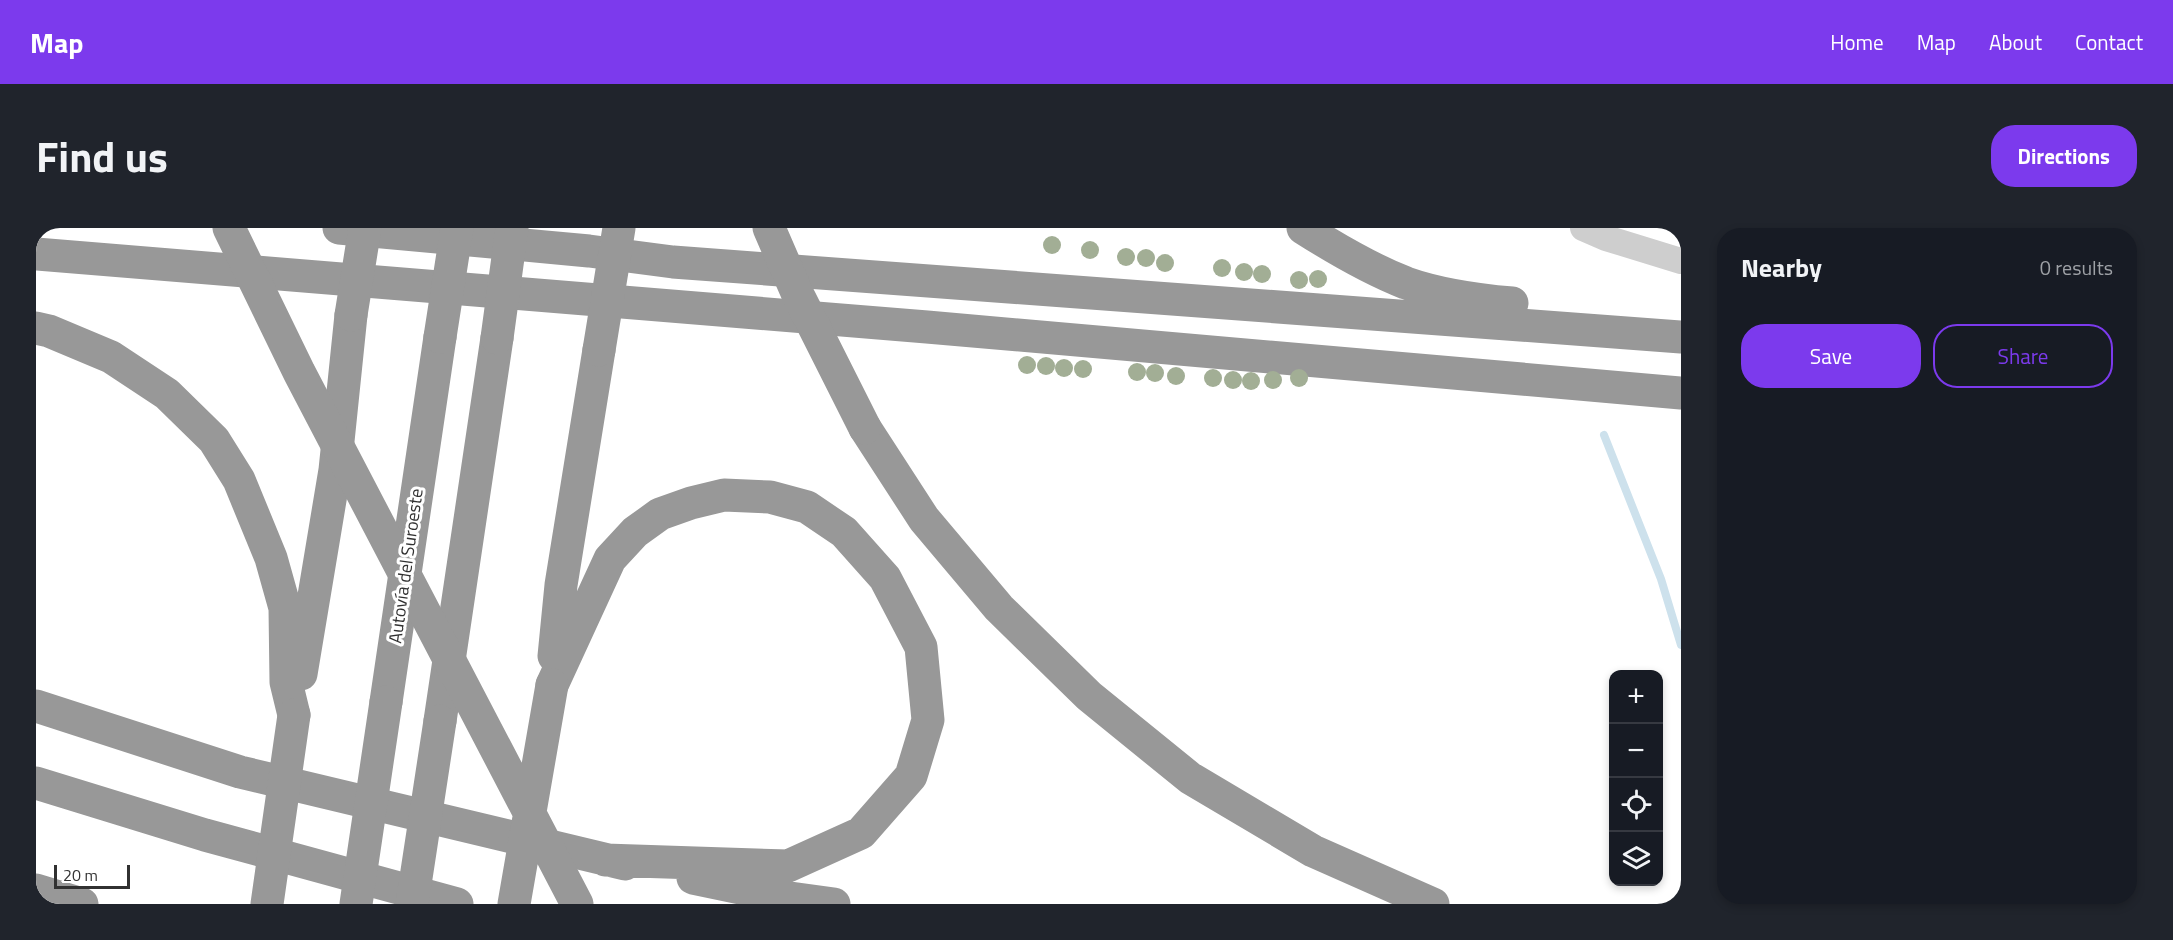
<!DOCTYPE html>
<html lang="en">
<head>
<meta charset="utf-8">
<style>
	:root { --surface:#171b24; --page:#20242c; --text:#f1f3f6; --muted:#9ea1a6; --line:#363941; --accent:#7c3aed }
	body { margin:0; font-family:"Titillium Web",sans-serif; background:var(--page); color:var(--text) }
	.controls { position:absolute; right:18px; bottom:18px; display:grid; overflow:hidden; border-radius:12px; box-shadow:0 3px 9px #0003 }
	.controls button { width:54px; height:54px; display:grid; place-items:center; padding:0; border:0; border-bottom:2px solid var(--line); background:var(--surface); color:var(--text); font:30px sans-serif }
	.scale { position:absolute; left:18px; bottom:15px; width:76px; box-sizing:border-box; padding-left:6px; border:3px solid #313131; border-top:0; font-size:16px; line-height:21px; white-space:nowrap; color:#313131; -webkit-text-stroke:4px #fff; paint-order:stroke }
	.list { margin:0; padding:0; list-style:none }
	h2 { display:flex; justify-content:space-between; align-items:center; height:78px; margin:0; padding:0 24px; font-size:26px }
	h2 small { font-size:20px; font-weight:400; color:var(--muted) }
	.actions { display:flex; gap:12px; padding:18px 24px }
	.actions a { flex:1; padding:14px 0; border:2px solid var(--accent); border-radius:24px; text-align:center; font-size:21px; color:var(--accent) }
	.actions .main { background:var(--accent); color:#fff }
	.icon { flex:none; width:33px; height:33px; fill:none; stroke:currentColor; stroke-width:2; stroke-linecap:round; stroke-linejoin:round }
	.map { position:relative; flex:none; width:1645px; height:676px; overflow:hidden; border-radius:24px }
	header { display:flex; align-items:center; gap:36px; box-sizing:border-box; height:84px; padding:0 30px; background:var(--accent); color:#fff }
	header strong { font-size:28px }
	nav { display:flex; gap:33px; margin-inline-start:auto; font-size:21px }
	.intro { display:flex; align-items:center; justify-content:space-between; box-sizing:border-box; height:144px; padding:0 36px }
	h1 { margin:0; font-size:42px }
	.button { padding:15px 27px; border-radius:24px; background:var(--accent); color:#fff; font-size:21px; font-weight:700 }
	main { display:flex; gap:36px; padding:0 36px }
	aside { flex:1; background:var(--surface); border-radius:24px; box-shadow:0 3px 9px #0003 }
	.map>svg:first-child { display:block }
</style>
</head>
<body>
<header>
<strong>Map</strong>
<nav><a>Home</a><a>Map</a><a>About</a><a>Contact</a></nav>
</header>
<div class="intro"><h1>Find us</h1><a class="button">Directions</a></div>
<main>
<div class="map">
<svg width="1645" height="676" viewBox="0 0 1645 676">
	<rect width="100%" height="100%" fill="#fff"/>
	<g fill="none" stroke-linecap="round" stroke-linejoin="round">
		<path stroke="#cde1ec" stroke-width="8" d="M1568,207L1625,351L1645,417"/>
		<path stroke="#cecece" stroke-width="26" d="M1547,0L1570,10L1645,33"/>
		<path stroke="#989898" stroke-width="33" d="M303,0L553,23L637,34L1645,109
			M1267,0C1300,21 1334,41 1370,55C1404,67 1441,72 1476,75
			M0,26L891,99L1645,165
			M0,100L13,103L75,129L131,166L178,212L203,252L235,330L249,380L250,454L258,487
			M829,200L888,291L963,380L1053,468L1154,550L1277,623L1397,676
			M518,428L525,357L563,122
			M265,446L299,242L315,87
			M516,457L574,331L599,304L624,286L655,275L688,267L734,269L771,279L808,304L849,350L885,419L892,492L875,548L825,605L752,638L569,632
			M350,474L404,109
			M0,478L204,544L589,636
			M404,493L461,110
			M0,555L169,607L421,676
			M657,650L747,669L798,676
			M0,662L46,676"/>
		<path stroke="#989898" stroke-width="33" d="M193,0L263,144L541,676
			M733,0L762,67L829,200
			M315,87L329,0
			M404,109L421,0
			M461,110L476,0
			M563,122L583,0
			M231,676L258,487
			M320,676L350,474
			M376,676L404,493
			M478,676L516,457"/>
	</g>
	<g fill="#a2ae95">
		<circle cx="1016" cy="17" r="9"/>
		<circle cx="1054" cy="22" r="9"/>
		<circle cx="1090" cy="29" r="9"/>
		<circle cx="1110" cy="30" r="9"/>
		<circle cx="1129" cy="35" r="9"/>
		<circle cx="1186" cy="40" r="9"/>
		<circle cx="1208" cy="44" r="9"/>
		<circle cx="1226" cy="46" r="9"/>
		<circle cx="1282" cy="51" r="9"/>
		<circle cx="1263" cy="52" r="9"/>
		<circle cx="991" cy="137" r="9"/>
		<circle cx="1010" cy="138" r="9"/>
		<circle cx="1028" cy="140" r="9"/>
		<circle cx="1047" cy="141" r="9"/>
		<circle cx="1101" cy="144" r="9"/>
		<circle cx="1119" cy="145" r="9"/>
		<circle cx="1140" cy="148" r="9"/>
		<circle cx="1177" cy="150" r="9"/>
		<circle cx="1263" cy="150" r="9"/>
		<circle cx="1197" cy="152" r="9"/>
		<circle cx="1237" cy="152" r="9"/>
		<circle cx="1215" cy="153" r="9"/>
	</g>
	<g text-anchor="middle" stroke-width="6" stroke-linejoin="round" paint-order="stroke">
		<g font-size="18" fill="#313131" stroke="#fff">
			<text transform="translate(370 338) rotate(-82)" y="6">Autovía del Suroeste</text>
		</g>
	</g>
</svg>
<div class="controls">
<button>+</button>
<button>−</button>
<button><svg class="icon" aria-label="locate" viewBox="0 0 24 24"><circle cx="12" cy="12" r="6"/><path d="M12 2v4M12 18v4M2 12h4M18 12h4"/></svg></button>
<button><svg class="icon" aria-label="layers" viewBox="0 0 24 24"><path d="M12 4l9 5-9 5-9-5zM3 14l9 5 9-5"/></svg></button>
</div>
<div class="scale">20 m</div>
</div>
<aside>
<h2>Nearby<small>0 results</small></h2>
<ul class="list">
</ul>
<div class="actions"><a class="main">Save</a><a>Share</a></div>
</aside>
</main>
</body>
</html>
